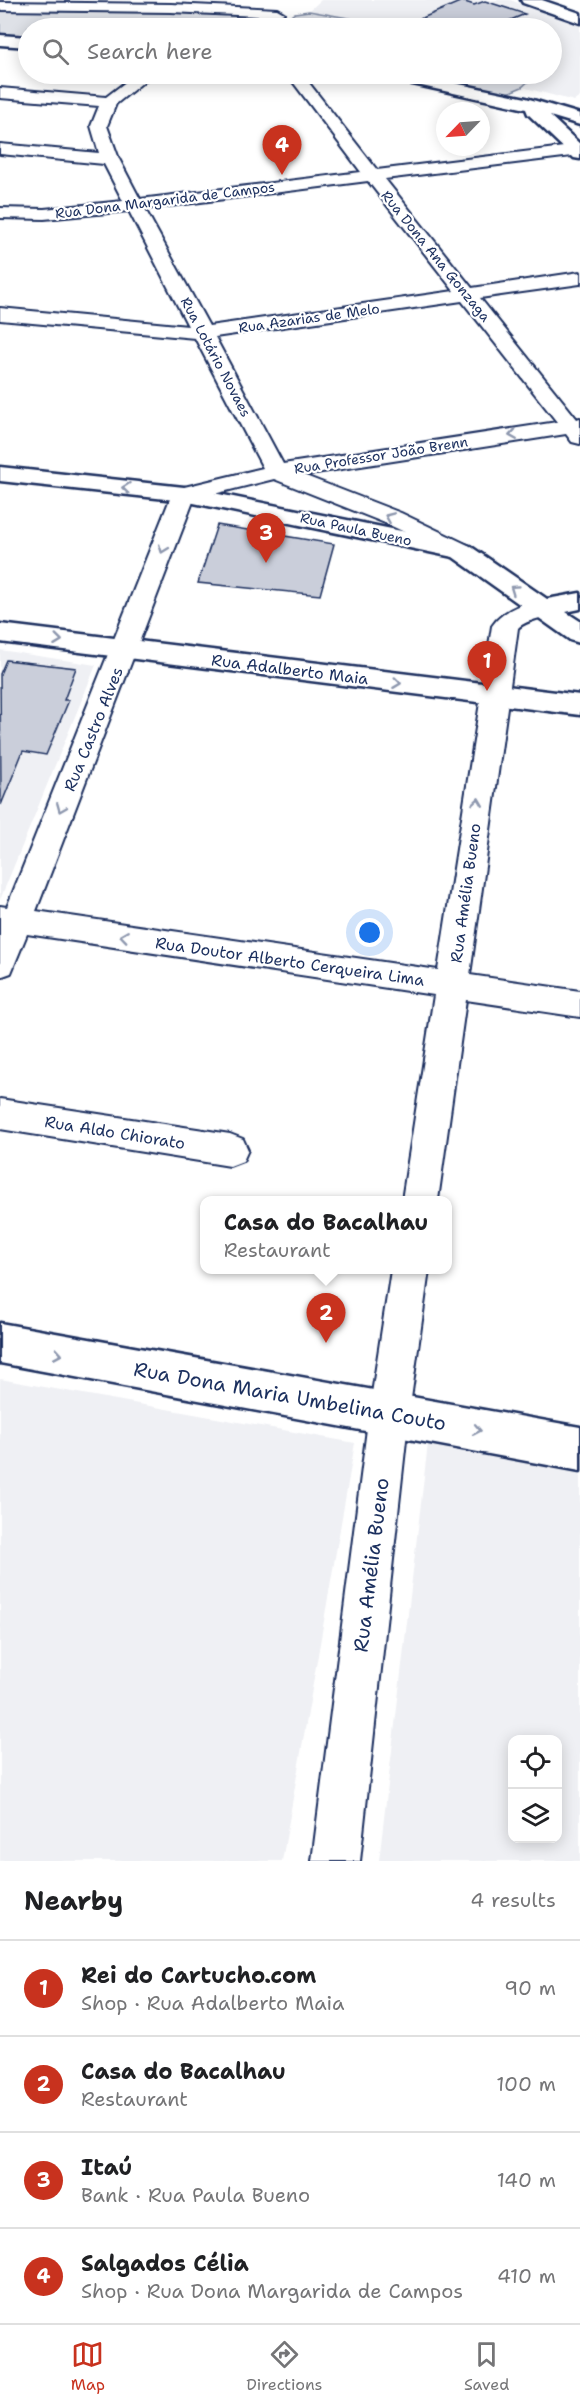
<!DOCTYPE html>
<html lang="en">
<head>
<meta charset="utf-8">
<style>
	:root { --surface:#fff; --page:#f6f6f6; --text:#202124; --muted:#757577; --line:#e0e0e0; --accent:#c8321e }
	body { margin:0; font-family:"Shantell Sans",sans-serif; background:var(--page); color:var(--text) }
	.controls { position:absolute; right:18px; bottom:18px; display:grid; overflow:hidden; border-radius:12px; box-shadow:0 3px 15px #0003 }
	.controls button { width:54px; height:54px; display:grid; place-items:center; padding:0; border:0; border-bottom:2px solid var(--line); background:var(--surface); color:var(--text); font:30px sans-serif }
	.compass { position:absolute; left:436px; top:102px; width:54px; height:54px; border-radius:50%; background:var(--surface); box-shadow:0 3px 15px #0003; rotate:245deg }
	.you { position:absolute; left:370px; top:933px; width:21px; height:21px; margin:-15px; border:4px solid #fff; border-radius:50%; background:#1a73e8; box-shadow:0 0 0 9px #1a73e833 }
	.badge { display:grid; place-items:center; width:39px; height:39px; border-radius:50%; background:var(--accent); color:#fff; font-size:20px; font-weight:700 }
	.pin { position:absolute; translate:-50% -50px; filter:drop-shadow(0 2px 3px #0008) }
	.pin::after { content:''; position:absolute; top:32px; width:21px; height:18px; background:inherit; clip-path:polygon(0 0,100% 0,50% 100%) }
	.popup { position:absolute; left:200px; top:1196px; width:252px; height:78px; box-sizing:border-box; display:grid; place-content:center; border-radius:12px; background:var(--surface); filter:drop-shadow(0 2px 4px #0005); font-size:20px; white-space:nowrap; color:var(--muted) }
	.popup b { font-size:22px; color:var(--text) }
	.popup::after { content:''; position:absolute; left:50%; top:100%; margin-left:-12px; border:12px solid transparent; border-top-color:var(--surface) }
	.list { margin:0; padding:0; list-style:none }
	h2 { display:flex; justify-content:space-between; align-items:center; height:78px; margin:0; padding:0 24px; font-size:26px }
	h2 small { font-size:20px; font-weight:400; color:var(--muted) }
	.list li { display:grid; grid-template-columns:39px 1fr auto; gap:18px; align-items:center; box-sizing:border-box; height:96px; padding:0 24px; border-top:2px solid var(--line) }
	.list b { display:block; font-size:22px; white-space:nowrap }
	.list p { margin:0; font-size:20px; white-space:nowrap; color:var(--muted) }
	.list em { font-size:20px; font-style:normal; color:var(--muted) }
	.icon { flex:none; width:33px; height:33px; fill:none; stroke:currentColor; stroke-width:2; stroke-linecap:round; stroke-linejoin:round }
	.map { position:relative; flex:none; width:580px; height:1861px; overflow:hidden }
	.search { position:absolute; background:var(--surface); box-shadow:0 3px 15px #0003; left:18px; right:18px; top:18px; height:66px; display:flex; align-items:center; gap:15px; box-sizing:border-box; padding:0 21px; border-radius:33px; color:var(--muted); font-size:22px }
	.sheet { height:462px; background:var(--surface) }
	nav { display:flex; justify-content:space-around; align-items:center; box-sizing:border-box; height:84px; border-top:2px solid var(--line); background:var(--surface); font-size:16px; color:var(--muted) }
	nav a { display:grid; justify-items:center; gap:3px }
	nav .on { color:var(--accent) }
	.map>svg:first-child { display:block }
</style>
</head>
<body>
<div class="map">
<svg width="580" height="1861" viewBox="0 0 580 1861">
	<rect width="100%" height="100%" fill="#fff"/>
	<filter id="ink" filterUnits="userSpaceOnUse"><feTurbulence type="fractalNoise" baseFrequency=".0167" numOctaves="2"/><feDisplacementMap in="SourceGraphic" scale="12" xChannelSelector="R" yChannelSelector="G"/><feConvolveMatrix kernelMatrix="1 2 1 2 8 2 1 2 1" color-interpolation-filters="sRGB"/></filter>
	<g filter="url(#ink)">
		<path fill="#eff0f4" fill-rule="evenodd" d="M321,0H510L580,25V97L574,101L522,87L536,74H552V60L554,57L552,56V28H404L309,11Z
			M0,650L96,665L0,900Z
			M0,1379L355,1443L282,1861H0Z
			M428,1443L580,1474V1861H379ZM512,1740H558V1838H512Z"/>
		<path fill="#dee1e7" stroke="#7c88a2" stroke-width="1.5" d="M0,10H143L262,15L285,20L295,13L309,11L404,28H28V38L0,35Z
			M405,74H536L522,87L505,94Z"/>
		<path fill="#caceda" stroke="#1b2f5e" stroke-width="1.5" d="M462,1L474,5L485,1L525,14L492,28H399Z
			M217,525L334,544L320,595L198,583Z
			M6,660L76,668L64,700H69L46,755L23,751L1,805L0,674Z"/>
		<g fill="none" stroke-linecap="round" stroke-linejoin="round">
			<g stroke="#1b2f5e" stroke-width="4">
				<path id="minor" d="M0,2L171,4L277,9L284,13L277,17L171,12L0,10Z
					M136,74H153L116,104L107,126L119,159L140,199L361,172L287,74H302L377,170L580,145V155L385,179L472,288L580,272V284L480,298L577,419L580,418V444L572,442L566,434L303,475L401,513L470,546L473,551L470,556L461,558L385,523L274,479L194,499L36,911L438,970L492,626C503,609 532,597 551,602L555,608C547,620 528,618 518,628L470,975L580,991V1017L466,1000L438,1200H402L434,995L27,934L11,973L0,977V906L7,907L172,494L176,489L263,468L195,338L0,320V308L188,326L129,211L44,219L0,218V208L44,209L123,201L104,164L0,154V144L99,153L91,126L99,106L0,98V88L106,97ZM368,181L454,291L209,326L145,209ZM462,301L557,422L283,464L215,337Z
					M0,1099L230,1134L243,1139L248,1150L243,1161L230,1166L0,1129Z
					M391,1270H429L409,1413L360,1861H312L369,1413Z"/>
			</g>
			<g stroke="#1b2f5e" stroke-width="5">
				<path id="secondary" d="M0,35L28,37V47L0,45Z
					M382,74H411L526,98L580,114V125L550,116L580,144V159L574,158L528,114L526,109L390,79Z
					M0,467L184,487L461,543L470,546L547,599L580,593V609L566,612L580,621V643L570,640L453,557L184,501L0,481Z
					M0,624L580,695V715L0,642Z
					M0,1323L580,1427V1471L0,1363Z"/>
			</g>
			<g stroke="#1b2f5e" stroke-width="5">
				<path id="primary" d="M521,0H542L580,13V23L523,3Z"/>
			</g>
			<use href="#minor" fill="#fff" fill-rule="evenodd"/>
			<use href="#secondary" fill="#fff" fill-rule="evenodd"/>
			<use href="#primary" fill="#fff" fill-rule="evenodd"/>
		</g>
		<defs><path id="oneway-chevron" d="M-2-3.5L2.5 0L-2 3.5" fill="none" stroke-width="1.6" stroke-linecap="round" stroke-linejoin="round" transform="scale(1.5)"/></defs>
		<g stroke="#8d97ae">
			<use href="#oneway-chevron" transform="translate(513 435) rotate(171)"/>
			<use href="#oneway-chevron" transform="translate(126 488) rotate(-174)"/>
			<use href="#oneway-chevron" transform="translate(389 517) rotate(-157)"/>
			<use href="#oneway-chevron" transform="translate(163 549) rotate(111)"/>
			<use href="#oneway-chevron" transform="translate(514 589) rotate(-145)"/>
			<use href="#oneway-chevron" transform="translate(58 640) rotate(7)"/>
			<use href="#oneway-chevron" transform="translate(397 683) rotate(7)"/>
			<use href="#oneway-chevron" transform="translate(478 802) rotate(-82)"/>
			<use href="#oneway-chevron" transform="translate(61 808) rotate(112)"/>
			<use href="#oneway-chevron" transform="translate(124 936) rotate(-172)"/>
			<use href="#oneway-chevron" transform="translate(58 1354) rotate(10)"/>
			<use href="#oneway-chevron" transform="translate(477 1430) rotate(11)"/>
		</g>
	</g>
	<g text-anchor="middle" stroke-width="4.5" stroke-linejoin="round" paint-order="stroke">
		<g font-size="14" fill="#1b2f5e" stroke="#fff">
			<text transform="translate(165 200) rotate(-7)" y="5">Rua Dona Margarida de Campos</text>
			<text transform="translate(436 256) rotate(51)" y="5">Rua Dona Ana Gonzaga</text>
			<text transform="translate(309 318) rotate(-8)" y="5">Rua Azarias de Melo</text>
			<text transform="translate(216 357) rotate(62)" y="5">Rua Lotário Novaes</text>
			<text transform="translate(381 455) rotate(-9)" y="5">Rua Professor João Brenn</text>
			<text transform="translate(356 529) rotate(12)" y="5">Rua Paula Bueno</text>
		</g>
		<g font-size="16" fill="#1b2f5e" stroke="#fff">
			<text transform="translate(290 669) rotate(7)" y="6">Rua Adalberto Maia</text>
			<text transform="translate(93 729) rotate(-68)" y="6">Rua Castro Alves</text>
			<text transform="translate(465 893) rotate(-82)" y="6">Rua Amélia Bueno</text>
			<text transform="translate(290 961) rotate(8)" y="6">Rua Doutor Alberto Cerqueira Lima</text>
			<text transform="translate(115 1132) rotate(9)" y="6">Rua Aldo Chiorato</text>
		</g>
		<g font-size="20" fill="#1b2f5e" stroke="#fff">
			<text transform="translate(290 1396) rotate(10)" y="7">Rua Dona Maria Umbelina Couto</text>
			<text transform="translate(371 1565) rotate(-83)" y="7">Rua Amélia Bueno</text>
		</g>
	</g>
</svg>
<div class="controls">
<button><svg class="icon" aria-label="locate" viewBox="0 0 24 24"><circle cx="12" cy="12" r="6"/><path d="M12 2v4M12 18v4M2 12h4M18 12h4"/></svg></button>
<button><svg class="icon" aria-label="layers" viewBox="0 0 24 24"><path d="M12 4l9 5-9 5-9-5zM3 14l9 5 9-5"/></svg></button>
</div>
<svg class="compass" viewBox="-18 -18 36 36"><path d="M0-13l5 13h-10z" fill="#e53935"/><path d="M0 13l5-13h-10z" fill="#757577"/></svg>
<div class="you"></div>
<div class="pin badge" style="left:487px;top:691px">1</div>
<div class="pin badge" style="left:326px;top:1343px">2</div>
<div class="popup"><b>Casa do Bacalhau</b>Restaurant</div>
<div class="pin badge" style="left:266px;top:563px">3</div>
<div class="pin badge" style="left:282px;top:175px">4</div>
<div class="search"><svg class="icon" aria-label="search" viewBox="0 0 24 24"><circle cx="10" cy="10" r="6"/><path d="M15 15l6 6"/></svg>Search here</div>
</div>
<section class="sheet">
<h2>Nearby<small>4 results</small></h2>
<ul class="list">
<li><span class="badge">1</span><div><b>Rei do Cartucho.com</b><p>Shop · Rua Adalberto Maia</p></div><em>90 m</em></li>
<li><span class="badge">2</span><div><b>Casa do Bacalhau</b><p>Restaurant</p></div><em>100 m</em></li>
<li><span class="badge">3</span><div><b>Itaú</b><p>Bank · Rua Paula Bueno</p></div><em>140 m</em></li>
<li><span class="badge">4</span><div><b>Salgados Célia</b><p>Shop · Rua Dona Margarida de Campos</p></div><em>410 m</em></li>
</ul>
</section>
<nav>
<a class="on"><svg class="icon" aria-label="map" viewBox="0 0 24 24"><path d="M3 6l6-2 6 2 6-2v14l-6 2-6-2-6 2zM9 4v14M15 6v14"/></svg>Map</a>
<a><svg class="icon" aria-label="directions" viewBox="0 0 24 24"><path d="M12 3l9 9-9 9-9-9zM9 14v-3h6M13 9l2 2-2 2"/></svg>Directions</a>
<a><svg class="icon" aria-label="saved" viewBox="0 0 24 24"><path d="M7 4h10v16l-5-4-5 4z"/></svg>Saved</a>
</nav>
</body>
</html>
